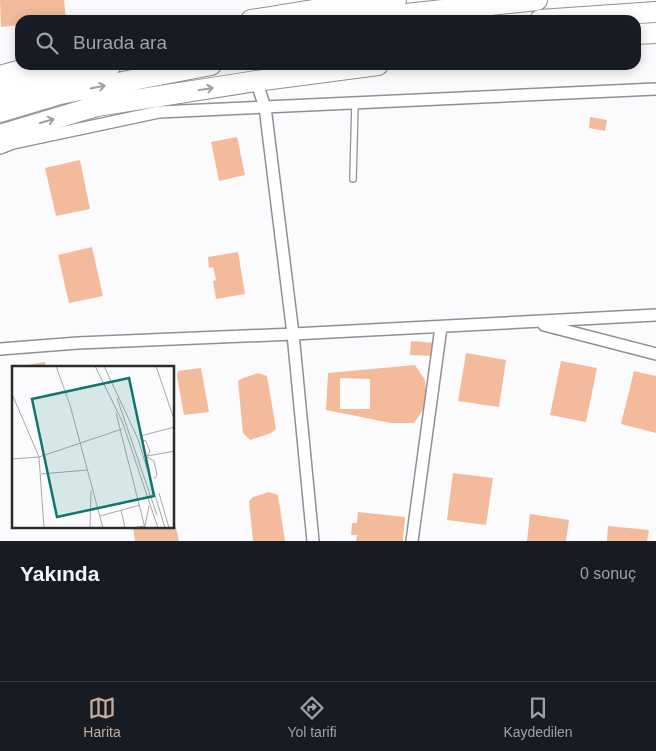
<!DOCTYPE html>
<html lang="tr">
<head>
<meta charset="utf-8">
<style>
	:root { --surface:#171b24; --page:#20242c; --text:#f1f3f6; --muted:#9ea1a6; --line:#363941; --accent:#c9ab99 }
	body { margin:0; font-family:Arial,sans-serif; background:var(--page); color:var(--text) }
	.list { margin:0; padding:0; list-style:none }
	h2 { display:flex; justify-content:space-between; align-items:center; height:65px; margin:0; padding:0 20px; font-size:21px }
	h2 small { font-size:16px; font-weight:400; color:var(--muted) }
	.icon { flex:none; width:28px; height:28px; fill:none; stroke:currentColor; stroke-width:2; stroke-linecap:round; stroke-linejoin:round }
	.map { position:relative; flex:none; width:656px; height:541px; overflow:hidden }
	.search { position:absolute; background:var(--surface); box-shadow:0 2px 12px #0003; left:15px; right:15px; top:15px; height:55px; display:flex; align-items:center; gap:12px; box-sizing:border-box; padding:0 18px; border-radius:15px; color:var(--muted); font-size:19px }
	.sheet { height:140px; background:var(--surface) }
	nav { display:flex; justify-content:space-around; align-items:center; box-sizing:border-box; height:70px; border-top:1px solid var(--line); background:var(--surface); font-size:14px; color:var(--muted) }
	nav a { display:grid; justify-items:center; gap:2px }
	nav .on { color:var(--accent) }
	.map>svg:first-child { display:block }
</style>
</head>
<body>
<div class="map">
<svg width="656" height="541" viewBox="0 0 656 541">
	<rect width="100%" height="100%" fill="#fbfbfe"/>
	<path fill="#f3ba9c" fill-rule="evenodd" d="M0,0H64L66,19L20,20V25L1,27Z
		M590,117L607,120L605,131L589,128Z
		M237,137L245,175L219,181L211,142Z
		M80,160L90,209L56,216L45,168Z
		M92,247L103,296L69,303L58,255Z
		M238,252L245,294L216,299L213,281L216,280L213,267L209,268L208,257Z
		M411,341L435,343L434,356L410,355Z
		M466,353L506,360L499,407L458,401Z
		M561,361L597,368L586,422L550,415Z
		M45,362L46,367H21V366Z
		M415,365L425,380L427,404L414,423H391L326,410L328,373ZM340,378L370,379V409H340Z
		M201,368L209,412L184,415L177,376L178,371Z
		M634,371L656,376V433L621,424Z
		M258,373L267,376L276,429L271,433L250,440L243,433L238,381L243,378Z
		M453,473L493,478L486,525L447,520Z
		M269,492L278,495L285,541H253L249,501L253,497Z
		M358,512L405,517L403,541H356L357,535H351L352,523H357Z
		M530,514L569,520L566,541H527Z
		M174,519L179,541H135L133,527H174Z
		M608,526L649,530L647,541H607Z"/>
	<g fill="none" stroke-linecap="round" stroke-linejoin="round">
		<g stroke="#909094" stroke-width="8">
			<path id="lane" d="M353,179L355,103"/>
		</g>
		<g stroke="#909094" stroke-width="14">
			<path id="street" d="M256,81L265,107L293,334L313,541
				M0,148L13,143L159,112L656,89
				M544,325L656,354
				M0,349L78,343L293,334L656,315
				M412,541L441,327"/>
		</g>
		<g stroke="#909094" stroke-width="22">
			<path id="highway" d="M251,20L345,5L396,0
				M349,20L537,0
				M540,20L656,12
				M636,34L656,33
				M0,76L39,65
				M0,95L45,81L111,65
				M0,112L60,94L211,65
				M0,135L97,106L256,81L378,65"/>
		</g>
		<use href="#lane" stroke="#fff" stroke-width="5.5"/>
		<use href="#street" stroke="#fff" stroke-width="11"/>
		<use href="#highway" stroke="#fff" stroke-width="20"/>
	</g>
	<defs><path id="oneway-shaft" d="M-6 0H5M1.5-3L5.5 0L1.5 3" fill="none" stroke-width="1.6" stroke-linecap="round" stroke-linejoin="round" transform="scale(1.25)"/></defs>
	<g stroke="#a09fa0">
		<use href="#oneway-shaft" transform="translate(98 87) rotate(-11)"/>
		<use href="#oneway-shaft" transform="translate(206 89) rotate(-9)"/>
		<use href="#oneway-shaft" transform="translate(47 121) rotate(-16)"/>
	</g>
	<g transform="translate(12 366)">
		<rect width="162" height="162" fill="#fbfbfe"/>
		<path fill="none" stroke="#a8a7aa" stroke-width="1" d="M44,0L58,39L91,162M83,0L110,55L146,162M92,0L126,73L153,162M144,0L163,56M0,28L27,91L32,162M105,32L145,149M104,47L133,162M128,70L163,61M130,74L134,75L138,86L135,90M135,90L163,85M135,91L142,95L145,109L142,113M0,93L27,91L110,63M29,108L75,104M147,127L157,162M109,144L113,162M88,150L128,139M78,162L79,125M119,162L133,160L137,140"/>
		<path fill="#0f766e" fill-opacity="0.15" stroke="#0f766e" stroke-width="2.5" d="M117,12L142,130L45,151L20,33Z"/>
		<rect width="162" height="162" fill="none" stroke="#2b2a2c" stroke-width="2.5"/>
	</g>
</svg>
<div class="search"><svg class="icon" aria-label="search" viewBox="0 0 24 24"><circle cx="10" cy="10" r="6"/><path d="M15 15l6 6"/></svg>Burada ara</div>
</div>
<section class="sheet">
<h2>Yakında<small>0 sonuç</small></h2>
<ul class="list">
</ul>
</section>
<nav>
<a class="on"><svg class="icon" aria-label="map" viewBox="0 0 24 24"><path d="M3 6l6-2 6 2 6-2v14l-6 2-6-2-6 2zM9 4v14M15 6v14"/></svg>Harita</a>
<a><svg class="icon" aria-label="directions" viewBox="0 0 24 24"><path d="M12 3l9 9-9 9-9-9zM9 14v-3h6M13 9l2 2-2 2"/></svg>Yol tarifi</a>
<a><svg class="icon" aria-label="saved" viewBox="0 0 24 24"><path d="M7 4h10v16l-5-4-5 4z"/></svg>Kaydedilen</a>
</nav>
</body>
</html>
